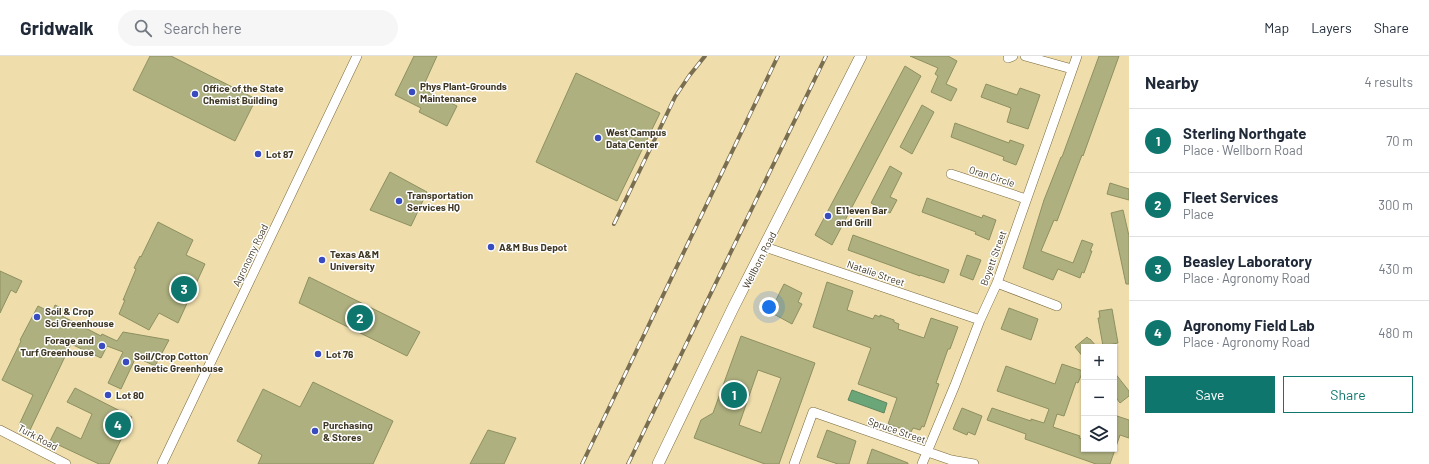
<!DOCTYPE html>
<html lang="en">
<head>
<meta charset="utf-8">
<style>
	:root { --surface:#fff; --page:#f6f6f7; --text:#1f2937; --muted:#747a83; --line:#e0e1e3; --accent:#0f766e }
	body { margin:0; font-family:Barlow,sans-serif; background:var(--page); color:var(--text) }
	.controls { position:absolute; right:12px; bottom:12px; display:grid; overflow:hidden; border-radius:0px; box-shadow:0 1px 3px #0004 }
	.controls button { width:36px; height:36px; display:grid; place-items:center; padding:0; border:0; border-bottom:1px solid var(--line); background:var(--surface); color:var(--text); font:20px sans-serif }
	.you { position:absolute; left:769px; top:251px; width:14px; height:14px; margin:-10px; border:3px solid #fff; border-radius:50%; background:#1a73e8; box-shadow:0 0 0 6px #1a73e833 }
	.badge { display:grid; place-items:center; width:26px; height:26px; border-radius:50%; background:var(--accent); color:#fff; font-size:13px; font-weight:700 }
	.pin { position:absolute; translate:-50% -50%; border:2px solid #fff; box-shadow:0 1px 4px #0006 }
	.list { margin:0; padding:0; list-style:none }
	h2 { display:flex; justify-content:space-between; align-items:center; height:52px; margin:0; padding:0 16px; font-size:17px }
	h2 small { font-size:13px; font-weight:400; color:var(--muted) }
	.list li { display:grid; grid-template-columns:26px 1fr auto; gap:12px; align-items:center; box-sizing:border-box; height:64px; padding:0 16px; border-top:1px solid var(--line) }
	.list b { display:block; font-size:15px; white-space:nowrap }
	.list p { margin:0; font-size:13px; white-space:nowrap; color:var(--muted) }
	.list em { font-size:13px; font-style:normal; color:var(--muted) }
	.actions { display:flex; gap:8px; padding:12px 16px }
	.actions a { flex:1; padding:9px 0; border:1px solid var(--accent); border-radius:0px; text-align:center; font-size:14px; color:var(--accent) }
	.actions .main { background:var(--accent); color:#fff }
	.icon { flex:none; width:22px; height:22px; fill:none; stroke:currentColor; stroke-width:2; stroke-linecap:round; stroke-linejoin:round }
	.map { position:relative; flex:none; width:1129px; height:408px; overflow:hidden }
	header { display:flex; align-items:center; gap:24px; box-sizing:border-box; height:56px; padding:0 20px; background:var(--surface); border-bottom:1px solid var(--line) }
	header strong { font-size:19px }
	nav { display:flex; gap:22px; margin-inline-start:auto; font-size:14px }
	.search { width:280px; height:36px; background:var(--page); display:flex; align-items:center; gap:10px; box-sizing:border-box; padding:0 14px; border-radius:22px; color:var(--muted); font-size:15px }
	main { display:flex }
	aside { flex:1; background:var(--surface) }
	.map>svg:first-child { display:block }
</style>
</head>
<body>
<header>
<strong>Gridwalk</strong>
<div class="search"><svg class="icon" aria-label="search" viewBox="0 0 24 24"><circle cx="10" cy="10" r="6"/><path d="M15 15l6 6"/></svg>Search here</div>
<nav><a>Map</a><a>Layers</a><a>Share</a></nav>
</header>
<main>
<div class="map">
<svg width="1129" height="408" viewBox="0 0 1129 408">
	<rect width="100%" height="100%" fill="#efddac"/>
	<path fill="#6ba678" stroke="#5e855f" d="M852,334L887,347L884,357L848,344Z"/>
	<path fill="#aeb07f" stroke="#8e9060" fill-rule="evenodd" d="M150,0H171L256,43L235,85L133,34Z
		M414,0H437L422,33L457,50L447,70L419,56L421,52L395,39Z
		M910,0H948L957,5L946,28L957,33L951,45L931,36L938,20L935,18L938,12Z
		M1099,0H1119L1083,100L1082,99L1057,165L1054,164L1041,195L1073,207L1082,184L1093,188L1090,195H1092L1084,217L1082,216L1080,222L1058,213L1053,224L1023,212L1044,144L1061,101H1062Z
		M905,10L921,20L832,189L815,179Z
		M576,17L660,57L617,145L536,106Z
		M986,28L1017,39L1020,32L1040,39L1028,73L1007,66L1011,52L981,41Z
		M922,49L934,56L912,98L900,91Z
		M955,67L1009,87L1010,84L1024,89L1016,109L1003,104L1004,101L951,81Z
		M890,110L902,117L890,141L897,144L890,157L871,147Z
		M390,116L427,136L411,170L370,154Z
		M1110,127L1129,133V144L1107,138Z
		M927,142L982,162L983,159L996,164L989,184L975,178L976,176L922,156Z
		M1123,154L1129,180V228H1126L1111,157Z
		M158,166L193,184L186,199L205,208L178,267L159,257L149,274L119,258L125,244H123L136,213L134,212L140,200L141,201Z
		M853,179L949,214L944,227L920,219V220L848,194Z
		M967,199L981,204L973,224L960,219Z
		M0,215L22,225L16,237L11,234L0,257Z
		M309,221L420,276L407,300L299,247Z
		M827,226L853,235L847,254L873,263L875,259L880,261V259L894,264V266L899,268L898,273L924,282L931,262L958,271L950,293H948L936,327L939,328L924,371L922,370L920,374L913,372L911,376L888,368L897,342L858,328L871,292L813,271Z
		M784,228L802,237L798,246L802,248L792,268L770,256Z
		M55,249L63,253L60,259L101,280L102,278L117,285L123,276L169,284L155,310L136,301L121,333L108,327L123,296L107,290L101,302L71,288L30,374L19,369L33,339L2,324L21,285L20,284L38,250L52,257Z
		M1009,252L1038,263L1031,284L1001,273Z
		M1112,253L1118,287L1103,290L1098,262H1100L1099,255Z
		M741,280L815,307L779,408H765L694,382L701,364L713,357ZM758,314L781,322L761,377L739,369Z
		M1087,281L1089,283H1090L1097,291H1084V302L1075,291Z
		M1062,308L1083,315L1078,327L1076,326L1064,360L1057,358L1053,371L1080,380L1079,382L1084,383V393H1114V359L1129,364V382L1120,379L1110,408H1096L1025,383L1026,378L987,364L992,352L1031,365V363L1044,367L1049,353L997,335L1006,310L1055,328Z
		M1114,316L1129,335V340L1120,347L1114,339Z
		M313,326L393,365L373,408H258L262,399L237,385L263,333L300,351Z
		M75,332L132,361L109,408H99L50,385L57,371L81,383L92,358L67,346Z
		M962,352L982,360L975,379L968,376L967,379L953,373Z
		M488,374L516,382L504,408H470Z
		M827,374L856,385L849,408H838L817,401Z
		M872,393L908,407V408H867Z"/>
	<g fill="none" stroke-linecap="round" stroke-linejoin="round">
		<g stroke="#79683b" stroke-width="10">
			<path id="minor" d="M1025,0L1072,13
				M1008,2L1013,0
				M951,118L1026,143
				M765,191L980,264
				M997,227L1057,250
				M0,374L66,408
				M162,408L357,0
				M794,408L813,356L951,404L974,408
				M922,408L955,329L980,264L997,227L1077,0"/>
		</g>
		<g stroke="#79683b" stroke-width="12">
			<path id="major" d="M658,408L733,252L861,0"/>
		</g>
		<use href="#minor" stroke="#fff" stroke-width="9"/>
		<use href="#major" stroke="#fff" stroke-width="11"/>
		<g stroke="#7a6e51" stroke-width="4">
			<path id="rail" d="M614,168L675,41L689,20L705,0
				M582,408L778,0
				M628,408L826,0"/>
		</g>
		<use href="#rail" stroke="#fff" stroke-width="2.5" stroke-dasharray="8" stroke-linecap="butt"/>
	</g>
	<g fill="#384cbf" stroke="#fff" stroke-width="1.5">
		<circle cx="412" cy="36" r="4"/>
		<circle cx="195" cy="38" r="4"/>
		<circle cx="598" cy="82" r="4"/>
		<circle cx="258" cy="98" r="4"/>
		<circle cx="399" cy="145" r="4"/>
		<circle cx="828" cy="160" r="4"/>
		<circle cx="491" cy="191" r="4"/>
		<circle cx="322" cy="204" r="4"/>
		<circle cx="37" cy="261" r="4"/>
		<circle cx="102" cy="290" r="4"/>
		<circle cx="318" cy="298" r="4"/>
		<circle cx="126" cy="306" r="4"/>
		<circle cx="108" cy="339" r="4"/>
		<circle cx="315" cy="375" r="4"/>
	</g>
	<g text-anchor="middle" stroke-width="3" stroke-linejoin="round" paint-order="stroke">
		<g font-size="10" font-weight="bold" fill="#3f3724" stroke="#fff" text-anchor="start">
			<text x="420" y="34">Phys Plant-Grounds<tspan x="420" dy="12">Maintenance</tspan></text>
			<text x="203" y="36">Office of the State<tspan x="203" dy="12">Chemist Building</tspan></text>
			<text x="606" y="80">West Campus<tspan x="606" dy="12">Data Center</tspan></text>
			<text x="266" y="102">Lot 87</text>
			<text x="407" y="143">Transportation<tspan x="407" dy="12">Services HQ</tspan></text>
			<text x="836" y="158">E11even Bar<tspan x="836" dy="12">and Grill</tspan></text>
			<text x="499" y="195">A&amp;M Bus Depot</text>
			<text x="330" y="202">Texas A&amp;M<tspan x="330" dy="12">University</tspan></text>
			<text x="45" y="259">Soil &amp; Crop<tspan x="45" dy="12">Sci Greenhouse</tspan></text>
			<text x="94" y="288" text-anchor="end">Forage and<tspan x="94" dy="12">Turf Greenhouse</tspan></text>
			<text x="326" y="302">Lot 76</text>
			<text x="134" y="304">Soil/Crop Cotton<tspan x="134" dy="12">Genetic Greenhouse</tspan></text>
			<text x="116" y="343">Lot 80</text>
			<text x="323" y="373">Purchasing<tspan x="323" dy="12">&amp; Stores</tspan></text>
		</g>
		<g font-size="10" fill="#3f3724" stroke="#fff">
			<text transform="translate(992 120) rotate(18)" y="4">Oran Circle</text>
			<text transform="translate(250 199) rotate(-64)" y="4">Agronomy Road</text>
			<text transform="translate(993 202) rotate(-70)" y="4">Boyett Street</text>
			<text transform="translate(759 204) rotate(-63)" y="4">Wellborn Road</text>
			<text transform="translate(876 217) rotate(19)" y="4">Natalie Street</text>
			<text transform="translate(897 374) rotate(19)" y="4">Spruce Street</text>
			<text transform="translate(38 381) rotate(28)" y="4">Turk Road</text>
		</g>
	</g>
</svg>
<div class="controls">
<button>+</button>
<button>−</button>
<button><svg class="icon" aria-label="layers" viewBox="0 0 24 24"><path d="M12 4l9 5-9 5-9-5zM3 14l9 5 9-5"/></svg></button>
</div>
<div class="you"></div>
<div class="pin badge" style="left:734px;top:339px">1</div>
<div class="pin badge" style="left:360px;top:262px">2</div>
<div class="pin badge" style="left:184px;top:233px">3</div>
<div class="pin badge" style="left:118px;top:369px">4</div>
</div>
<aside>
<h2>Nearby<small>4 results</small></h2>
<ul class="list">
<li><span class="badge">1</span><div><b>Sterling Northgate</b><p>Place · Wellborn Road</p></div><em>70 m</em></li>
<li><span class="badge">2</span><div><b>Fleet Services</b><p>Place</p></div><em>300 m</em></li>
<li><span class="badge">3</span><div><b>Beasley Laboratory</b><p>Place · Agronomy Road</p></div><em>430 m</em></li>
<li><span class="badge">4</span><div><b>Agronomy Field Lab</b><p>Place · Agronomy Road</p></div><em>480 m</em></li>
</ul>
<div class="actions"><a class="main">Save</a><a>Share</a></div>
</aside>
</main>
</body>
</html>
